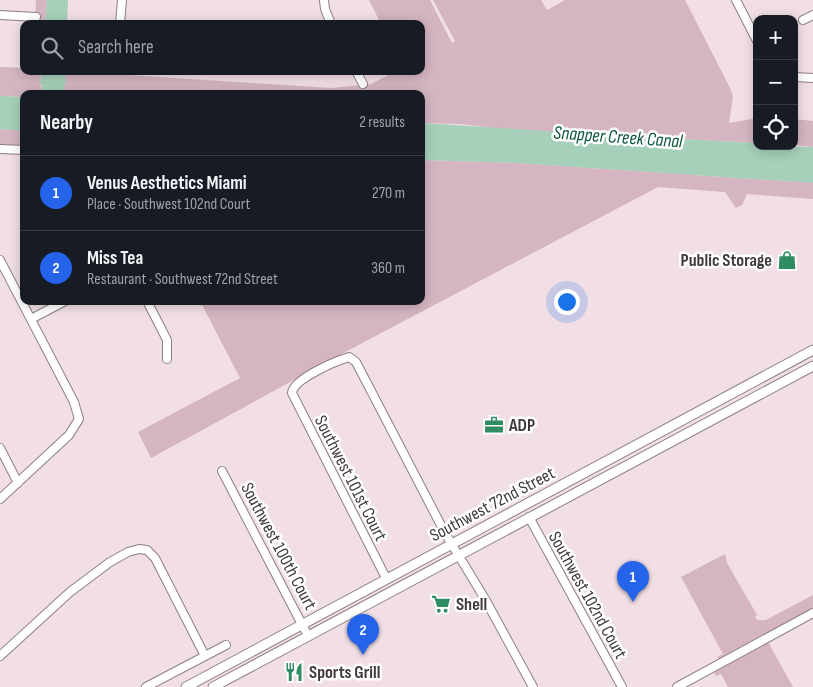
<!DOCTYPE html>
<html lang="en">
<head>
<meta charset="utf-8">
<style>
	:root { --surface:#171b24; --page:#20242c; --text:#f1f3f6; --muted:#9ea1a6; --line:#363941; --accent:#2563eb }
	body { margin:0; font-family:"Sofia Sans Condensed",sans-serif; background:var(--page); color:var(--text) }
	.controls { position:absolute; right:15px; top:15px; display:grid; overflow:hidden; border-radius:10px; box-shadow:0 2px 12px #0003 }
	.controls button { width:45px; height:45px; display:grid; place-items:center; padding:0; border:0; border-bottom:1px solid var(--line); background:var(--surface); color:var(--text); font:25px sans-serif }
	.you { position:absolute; left:566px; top:301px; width:18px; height:18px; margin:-12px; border:4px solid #fff; border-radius:50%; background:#1a73e8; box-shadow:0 0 0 8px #1a73e833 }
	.badge { display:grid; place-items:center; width:32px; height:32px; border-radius:50%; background:var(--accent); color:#fff; font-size:16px; font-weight:700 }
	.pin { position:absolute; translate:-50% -41px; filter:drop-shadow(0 1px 2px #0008) }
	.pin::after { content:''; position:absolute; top:26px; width:18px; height:15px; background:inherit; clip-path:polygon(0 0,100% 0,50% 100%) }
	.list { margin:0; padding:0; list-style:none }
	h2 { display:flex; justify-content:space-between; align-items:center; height:65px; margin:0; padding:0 20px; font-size:21px }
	h2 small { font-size:16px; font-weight:400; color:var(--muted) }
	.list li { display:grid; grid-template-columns:32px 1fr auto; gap:15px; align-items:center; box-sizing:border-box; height:75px; padding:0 20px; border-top:1px solid var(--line) }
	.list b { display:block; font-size:19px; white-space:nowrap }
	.list p { margin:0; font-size:16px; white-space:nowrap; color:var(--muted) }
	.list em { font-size:16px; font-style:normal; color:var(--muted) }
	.icon { flex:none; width:28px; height:28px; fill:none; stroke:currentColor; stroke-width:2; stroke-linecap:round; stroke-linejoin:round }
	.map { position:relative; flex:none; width:813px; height:687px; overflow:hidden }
	.search { position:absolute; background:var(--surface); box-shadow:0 2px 12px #0003; left:20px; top:20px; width:405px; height:55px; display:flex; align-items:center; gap:12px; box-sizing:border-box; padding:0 18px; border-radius:10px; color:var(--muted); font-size:19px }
	.panel { position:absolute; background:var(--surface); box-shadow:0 2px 12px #0003; left:20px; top:90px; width:405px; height:215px; border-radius:10px }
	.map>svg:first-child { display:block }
</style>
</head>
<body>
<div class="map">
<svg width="813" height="687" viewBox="0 0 813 687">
	<rect width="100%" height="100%" fill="#f1dfe5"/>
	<path fill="#d4b5c1" d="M36,0H47L45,24H35Z
		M369,0H430L452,43L455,41L433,0H541L547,10L565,0H685L731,90L733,97L729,123L757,118V143L510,130L460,124L421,123V94H62L64,71L331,88L371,84L396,71H421V24H381Z
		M0,67L24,68V71H42C39,79 42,86 41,94H24V97L0,96Z
		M794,119L813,121V147L794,145Z
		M0,129L24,131V146L0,144Z
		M421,160L517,163L813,183V199L747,194L742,205L736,208L725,192L658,187L349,350L151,458L138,432L240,378L200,301H421Z
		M725,554L727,563L757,615L755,617L757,620H766L813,595V610L721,660L717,657L723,654L681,577Z
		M768,642L793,687H728L721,674L716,676L714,671Z"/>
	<path fill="#a6d0b9" d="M47,0H68L67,24H45Z
		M42,71H64L66,80L62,94H41L42,85L40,83Z
		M0,96L24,97V131L0,129Z
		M421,123C533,130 645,138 757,143V146L813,147V183L517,163L421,160Z"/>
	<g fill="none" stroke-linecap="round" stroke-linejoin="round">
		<g stroke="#8e7e84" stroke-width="10">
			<path id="minor" d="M324,0L325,9L331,24
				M736,0L757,41
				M0,15L36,17
				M803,20L813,15
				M120,24L122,0
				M356,71L363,84
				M794,77L813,78
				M0,149L24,150
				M0,260L74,402L79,419L69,435L0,499
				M147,301L167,340V359
				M31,319L65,301
				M0,448L18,483
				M222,471L308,636
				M529,517L622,687
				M386,578L292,393C293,379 336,361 349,357L356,362L445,533L485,599L533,687
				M0,656L70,592L110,562L128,552L139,549L147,550L155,558L205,656
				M146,687L226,645
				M677,687L813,613"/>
		</g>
		<g stroke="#8e7e84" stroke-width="11">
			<path id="major" d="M186,687L813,350
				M213,687L813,366"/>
		</g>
		<use href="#minor" stroke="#fff" stroke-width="8"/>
		<use href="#major" stroke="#fff" stroke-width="9"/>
	</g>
	<defs>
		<g id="shop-bare" transform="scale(1.5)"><path d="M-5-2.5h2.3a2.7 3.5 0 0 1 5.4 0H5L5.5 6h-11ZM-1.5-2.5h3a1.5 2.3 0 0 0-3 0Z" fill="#308d63" stroke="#fff" stroke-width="2.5" paint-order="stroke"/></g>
		<g id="office-bare" transform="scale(1.5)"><path d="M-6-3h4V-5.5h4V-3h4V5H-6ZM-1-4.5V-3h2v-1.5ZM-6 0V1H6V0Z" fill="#308d63" stroke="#fff" stroke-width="2.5" paint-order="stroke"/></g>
		<g id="supermarket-bare" transform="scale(1.5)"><path d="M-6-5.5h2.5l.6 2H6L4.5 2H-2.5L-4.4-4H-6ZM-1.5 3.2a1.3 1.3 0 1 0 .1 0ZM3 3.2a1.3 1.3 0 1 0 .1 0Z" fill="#308d63" stroke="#fff" stroke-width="2.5" paint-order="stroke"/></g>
		<g id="restaurant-bare" transform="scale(1.5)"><path d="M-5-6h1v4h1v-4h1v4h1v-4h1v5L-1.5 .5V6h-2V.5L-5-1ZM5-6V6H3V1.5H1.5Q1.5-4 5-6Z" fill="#308d63" stroke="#fff" stroke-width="2.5" paint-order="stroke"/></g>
	</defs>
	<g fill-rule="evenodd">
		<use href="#shop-bare" x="787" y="260"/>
		<use href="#office-bare" x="494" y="425"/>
		<use href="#supermarket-bare" x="441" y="604"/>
		<use href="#restaurant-bare" x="294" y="672"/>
	</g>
	<g text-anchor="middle" stroke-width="5" stroke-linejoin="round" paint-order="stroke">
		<g font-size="18" font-weight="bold" fill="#413a3c" stroke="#fff" text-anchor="start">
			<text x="772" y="266" text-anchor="end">Public Storage</text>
			<text x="509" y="431">ADP</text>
			<text x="456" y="610">Shell</text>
			<text x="309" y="678">Sports Grill</text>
		</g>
		<g font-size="18" fill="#413a3c" stroke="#fff">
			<text transform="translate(351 478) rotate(63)" y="6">Southwest 101st Court</text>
			<text transform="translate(492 504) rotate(-28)" y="6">Southwest 72nd Street</text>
			<text transform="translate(279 546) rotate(62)" y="6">Southwest 100th Court</text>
			<text transform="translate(588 595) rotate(61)" y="6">Southwest 102nd Court</text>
		</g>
		<g font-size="19" font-style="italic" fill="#0e583a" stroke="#fff">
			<text transform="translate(618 136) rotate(4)" y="7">Snapper Creek Canal</text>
		</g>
	</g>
</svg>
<div class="controls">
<button>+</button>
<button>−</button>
<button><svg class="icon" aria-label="locate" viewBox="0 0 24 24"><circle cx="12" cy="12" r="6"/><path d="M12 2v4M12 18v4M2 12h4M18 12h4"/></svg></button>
</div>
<div class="you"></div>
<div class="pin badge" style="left:633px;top:602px">1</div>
<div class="pin badge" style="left:363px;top:655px">2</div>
<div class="search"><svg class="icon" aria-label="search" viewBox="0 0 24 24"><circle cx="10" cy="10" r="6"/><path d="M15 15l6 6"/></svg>Search here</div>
<section class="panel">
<h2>Nearby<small>2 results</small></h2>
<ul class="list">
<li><span class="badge">1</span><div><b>Venus Aesthetics Miami</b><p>Place · Southwest 102nd Court</p></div><em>270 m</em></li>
<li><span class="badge">2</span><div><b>Miss Tea</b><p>Restaurant · Southwest 72nd Street</p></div><em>360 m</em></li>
</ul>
</section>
</div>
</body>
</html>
